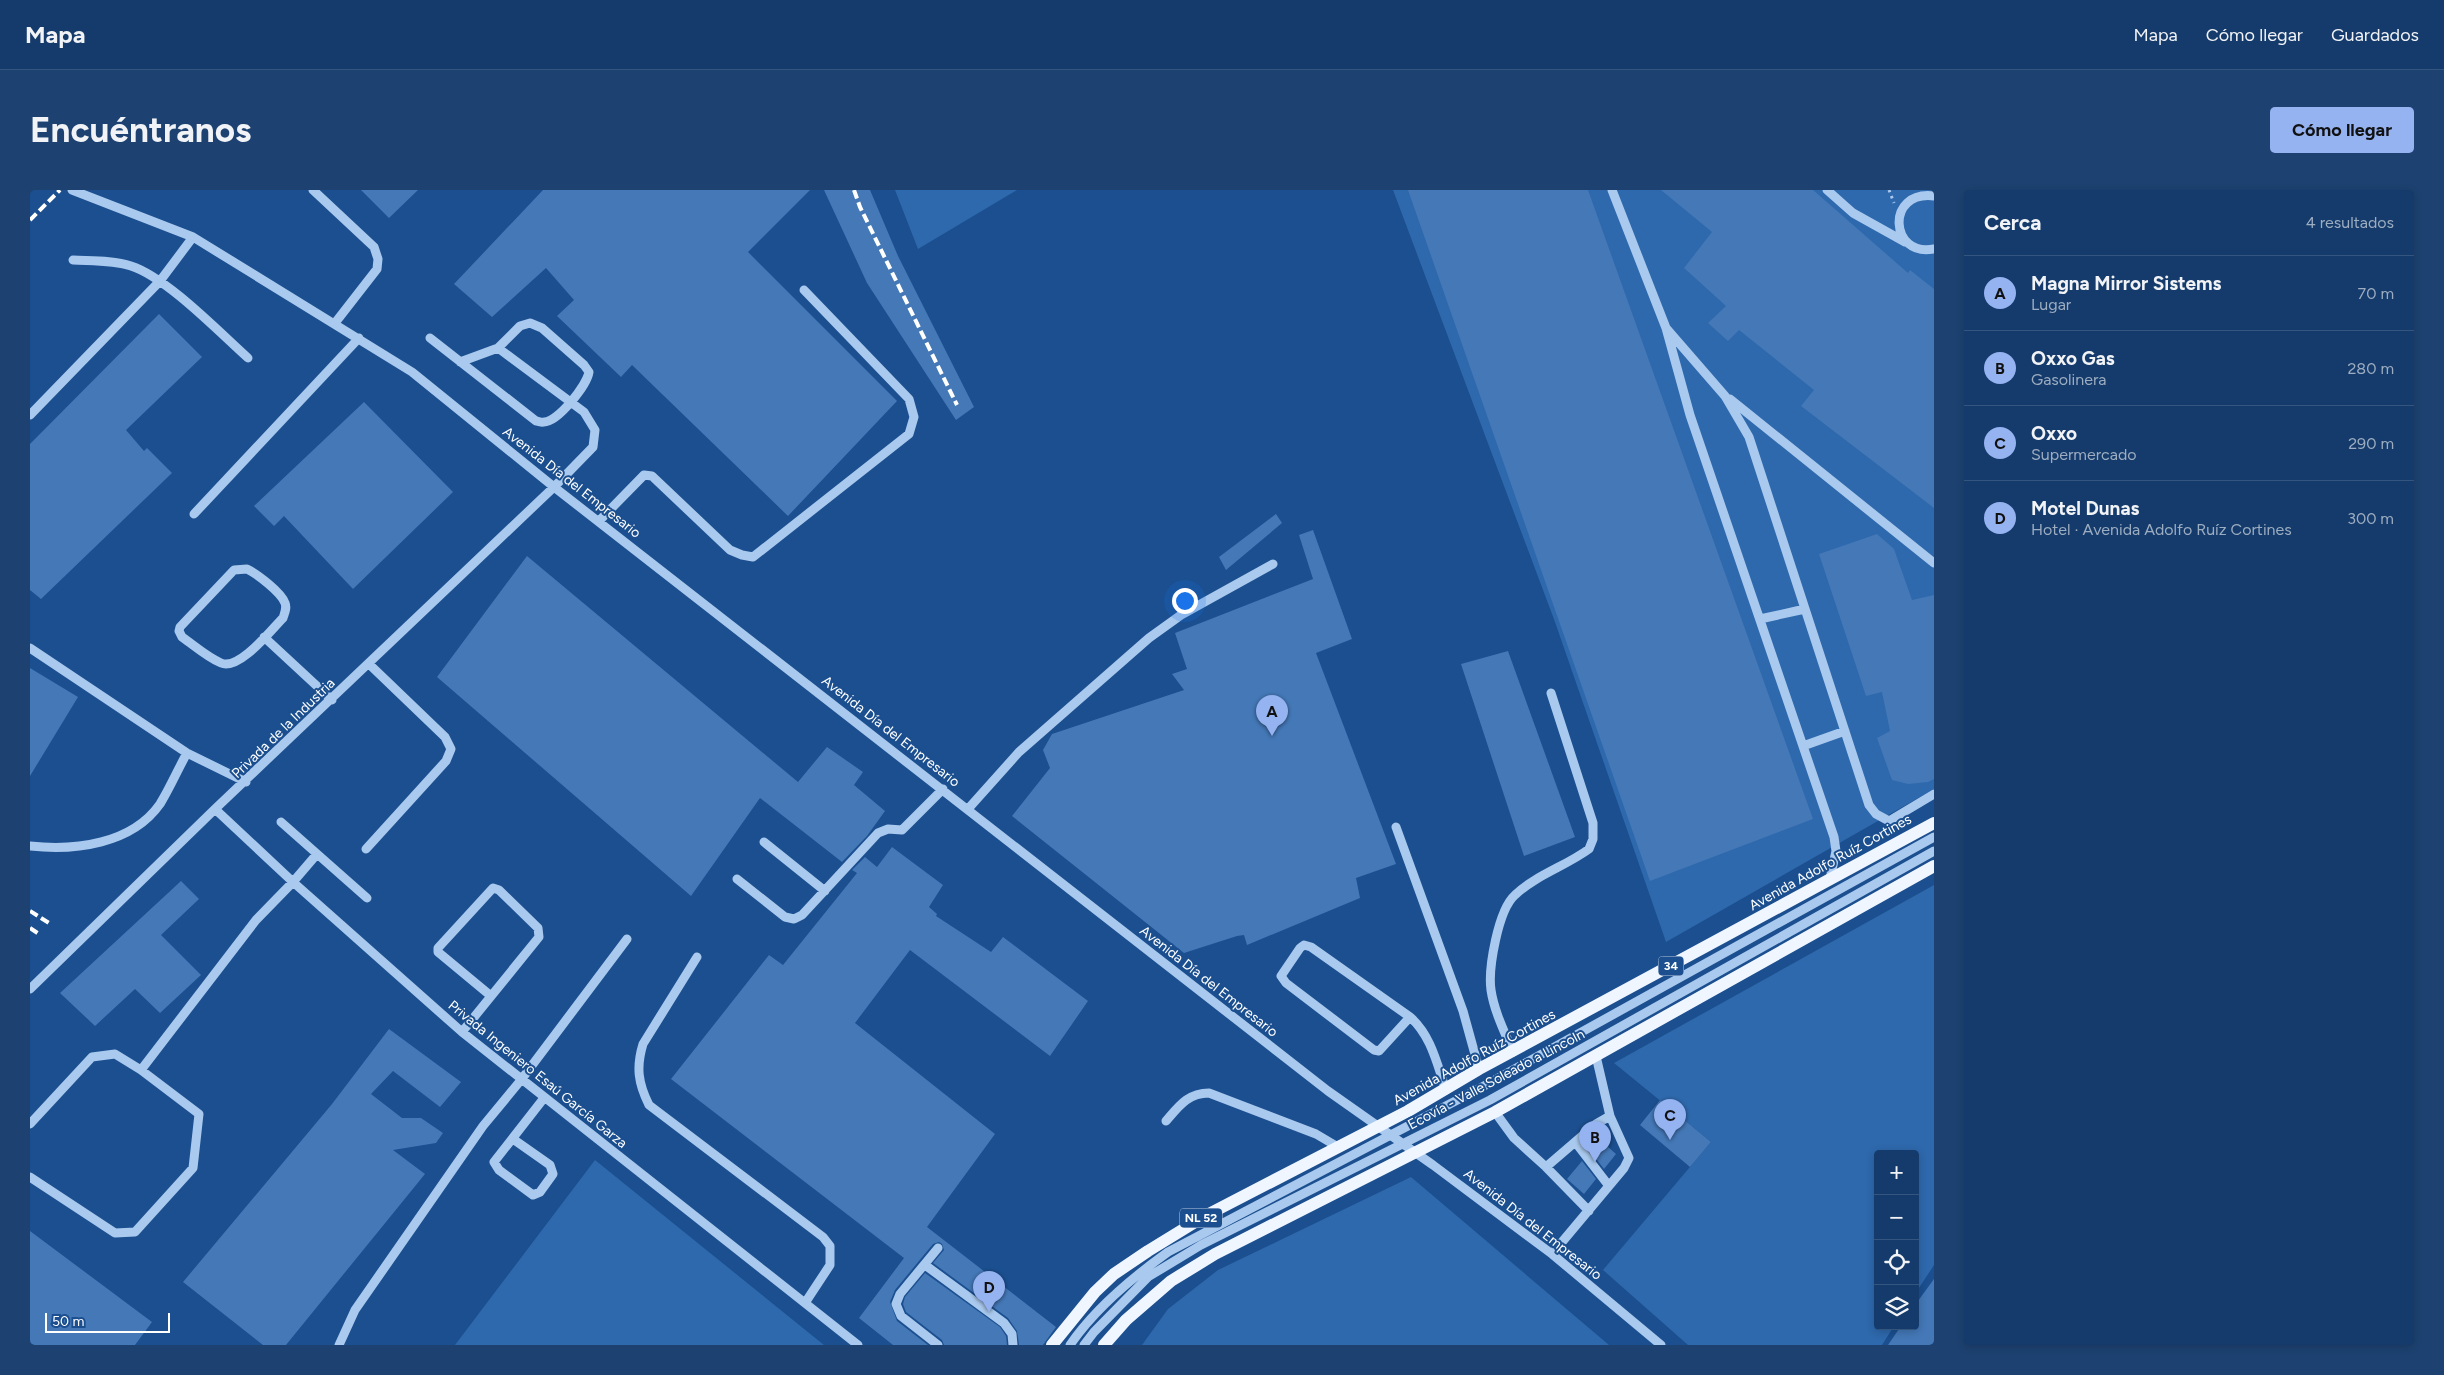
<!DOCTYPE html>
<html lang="es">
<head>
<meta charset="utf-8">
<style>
	:root { --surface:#143b6b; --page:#1d4271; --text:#f1f3f6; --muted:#9dadc1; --line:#33557e; --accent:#95b2f1 }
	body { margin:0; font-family:Figtree,sans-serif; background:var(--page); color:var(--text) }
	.controls { position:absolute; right:15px; bottom:15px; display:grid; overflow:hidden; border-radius:5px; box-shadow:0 2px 8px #0003 }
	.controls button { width:45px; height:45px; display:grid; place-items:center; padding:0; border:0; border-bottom:1px solid var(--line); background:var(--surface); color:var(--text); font:25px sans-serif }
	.scale { position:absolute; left:15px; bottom:12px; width:125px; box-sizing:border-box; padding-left:5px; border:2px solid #fff; border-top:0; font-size:14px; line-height:18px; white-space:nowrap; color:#fff; -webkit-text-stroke:4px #1b4f8f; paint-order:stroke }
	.you { position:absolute; left:1154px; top:410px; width:18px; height:18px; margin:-12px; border:4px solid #fff; border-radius:50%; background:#1a73e8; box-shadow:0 0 0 8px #1a73e833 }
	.badge { display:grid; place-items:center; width:32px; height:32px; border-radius:50%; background:var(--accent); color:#111; font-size:16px; font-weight:700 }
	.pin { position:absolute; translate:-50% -41px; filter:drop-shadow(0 1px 2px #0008) }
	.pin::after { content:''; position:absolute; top:26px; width:18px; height:15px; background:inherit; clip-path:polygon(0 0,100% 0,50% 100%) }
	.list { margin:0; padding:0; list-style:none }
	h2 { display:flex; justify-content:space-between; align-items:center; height:65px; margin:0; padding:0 20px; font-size:21px }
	h2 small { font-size:16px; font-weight:400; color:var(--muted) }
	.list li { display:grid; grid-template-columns:32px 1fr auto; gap:15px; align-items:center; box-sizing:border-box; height:75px; padding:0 20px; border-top:1px solid var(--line) }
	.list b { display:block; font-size:19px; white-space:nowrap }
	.list p { margin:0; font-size:16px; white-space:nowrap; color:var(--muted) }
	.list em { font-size:16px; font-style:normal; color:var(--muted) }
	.icon { flex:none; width:28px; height:28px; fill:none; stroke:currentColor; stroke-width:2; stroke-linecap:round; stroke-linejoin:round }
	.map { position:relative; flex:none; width:1904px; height:1155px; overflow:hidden; border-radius:5px }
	header { display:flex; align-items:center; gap:30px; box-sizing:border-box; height:70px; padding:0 25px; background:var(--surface); border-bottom:1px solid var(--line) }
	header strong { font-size:24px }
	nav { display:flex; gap:28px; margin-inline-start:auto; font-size:18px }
	.intro { display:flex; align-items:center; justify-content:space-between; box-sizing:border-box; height:120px; padding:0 30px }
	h1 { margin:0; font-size:35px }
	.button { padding:12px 22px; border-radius:5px; background:var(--accent); color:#111; font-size:18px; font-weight:700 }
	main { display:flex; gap:30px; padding:0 30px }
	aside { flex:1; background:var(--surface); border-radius:5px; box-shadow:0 2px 8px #0003 }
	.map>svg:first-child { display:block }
</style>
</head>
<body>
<header>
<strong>Mapa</strong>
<nav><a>Mapa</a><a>Cómo llegar</a><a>Guardados</a></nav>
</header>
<div class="intro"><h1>Encuéntranos</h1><a class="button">Cómo llegar</a></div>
<main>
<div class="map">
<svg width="1904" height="1155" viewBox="0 0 1904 1155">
	<rect width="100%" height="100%" fill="#1b4f8f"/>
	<path fill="#2e69ad" d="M865,0H987L888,59Z
		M1363,0H1904V599L1636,752L1525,432Z
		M1904,695V1075L1885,1104V964H1848V1136H1864L1852,1155H1658L1573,1080L1681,952L1584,873Z
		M565,970L794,1155H425Z
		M1381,987L1579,1155H1112L1138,1119L1188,1080Z"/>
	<path fill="#4478b7" d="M331,0H388L359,28Z
		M513,0H780L718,62L867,211L758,326L602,175L591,187L527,126L544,110L516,78L462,127L424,94Z
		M794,0H840L868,66L944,217L926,230L837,93Z
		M1378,0H1558L1783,629L1620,691Z
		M1631,0H1783L1878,83L1880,80L1904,99V318L1771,216L1784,200L1709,140L1698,151L1678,133L1696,116L1654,78L1682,42Z
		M129,124L172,167L96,240L114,261L117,258L142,283L11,409L0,400V254Z
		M334,212L423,302L323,399L254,326L244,336L224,316Z
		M1246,324L1252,333L1196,380L1189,367Z
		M1283,340L1322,449L1286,463L1366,674L1326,688L1330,708L1217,755L1214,745L1207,746L1154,763L982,626L1020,578L1013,560L1022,544L1154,500L1142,484L1157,479L1145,443L1283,389L1269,345Z
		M1847,344L1864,359L1882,410L1904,405V589L1898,592L1878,594L1862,590L1847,548L1860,541L1852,502L1836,506L1789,364Z
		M497,366L768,592L797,557L833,582L824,595L855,621L837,646L812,672L730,608L661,706L407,487Z
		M1478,461L1545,647L1494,666L1431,474Z
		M0,478L48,507L0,586Z
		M862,657L913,695L899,717L907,724L906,726L961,762L973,747L1058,811L1020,866L880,760L825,833L965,944L897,1037L1026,1137L1013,1155H989L987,1141L978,1128L903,1073L914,1060L912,1054L909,1052L903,1054L865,1100L860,1112L867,1131L898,1155H863L829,1128L874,1068L641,889L739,765L753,775L827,683L822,680L835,667L847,677Z
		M151,691L169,709L131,745L171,785L130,823L105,799L65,836L30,803Z
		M359,839L431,892L410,917L363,881L341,904L372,928H391L413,943L406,953L363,960L395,984L256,1155H233L153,1092L302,914Z
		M1630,910L1681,952L1660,977L1610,935Z
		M1569,949L1586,964L1574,979L1560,961Z
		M1552,971L1566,989L1554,1004L1537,989Z
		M0,1041L122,1132L105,1155H0Z
		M895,1083L970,1137L976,1146L977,1155H914L912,1150L876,1122L873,1114L875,1107Z
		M1904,1089V1155H1858L1871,1136H1885V1115Z"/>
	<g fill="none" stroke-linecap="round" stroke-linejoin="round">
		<path stroke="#a9c9ee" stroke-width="3" stroke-dasharray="2.5 4" stroke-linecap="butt" d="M1859,0L1864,13"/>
		<path stroke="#a9c9ee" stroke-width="9" d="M42,0L163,47L382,182L524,297L1298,901L1403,975L1522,1064L1631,1155
			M283,0L344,57L348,69L347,79L305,133
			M1582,0L1636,138
			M1797,0L1823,23L1875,52
			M1904,6C1855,0 1860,68 1904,59
			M43,70C61,71 83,70 101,76C136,87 189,142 218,168
			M400,148L506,231C509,231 511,233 514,232C528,232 557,195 559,182L554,175L512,138L500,133L490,136L468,158
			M1700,209L1904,373
			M0,225L130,91L163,47
			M164,324L329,148
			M569,331L614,285L622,286L700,360L712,365L723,367L879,244L884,227L879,209L774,100
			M217,379C227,384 251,402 255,413C257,418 255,422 253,428C241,440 209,481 191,473C177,467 165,456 152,447L149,441L150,437L204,380Z
			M1730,429L1775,419
			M234,447L302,510
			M0,458L157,563L216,592
			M1773,556L1815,541
			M185,619L263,692L432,842L828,1155
			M938,619L989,562L1119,448L1151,425L1243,374
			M251,632L337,708
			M1366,637L1433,821L1449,879
			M734,652L795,701
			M0,656C45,661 102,654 130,614C140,598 148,579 157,563
			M336,659L416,571L421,559L415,547L339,474
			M707,689L755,727L764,729L772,725L848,643L858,639L872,640L913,599
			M1800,689L1806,661L1804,647L1660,225L1636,138L1695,206L1719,247L1839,615L1846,624L1859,631L1904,604
			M667,767L613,854C606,877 608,893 619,915L793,1047L800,1056V1075L775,1113
			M0,799L185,619L524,297L563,257L565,240L554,222L468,158L430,172
			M1380,827L1349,861L1344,860L1256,793L1251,786L1270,758L1274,755L1281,757L1380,827C1401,845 1407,874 1416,900
			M432,842L509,747L508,738L469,700L463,698L408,758V762L461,806
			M1483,862C1475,843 1464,821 1461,800C1458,779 1468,720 1485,705C1506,685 1536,676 1559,659L1563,649V633L1521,503
			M111,880L226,730L263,692L287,664
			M1465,922L1484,948L1516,977L1566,934L1580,926
			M1136,931C1149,916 1158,903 1179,903L1286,944L1308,957
			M0,934L62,867L85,864L111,880L169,924L163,978L105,1042L85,1043L0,987
			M483,949L520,975L523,984L510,1002L503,1005L469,980L464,972L514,908
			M1546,953L1579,996
			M1516,977L1559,1021
			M908,1058L870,1104L866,1114L871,1126L908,1155
			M1522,1064L1594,978L1599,968L1580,926L1566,866
			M895,1075L974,1133L982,1144L983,1155
			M309,1155L325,1120L453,936L491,890L597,749
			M1040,1155C1064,1120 1103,1087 1138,1062L1454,896L1904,647
			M1054,1155L1064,1142L1118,1087L1171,1055L1460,910L1904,661"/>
		<path stroke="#f0f6ff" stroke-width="12" d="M1022,1155L1065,1102L1084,1084L1118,1061L1175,1026L1378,921L1449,879L1904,633
			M1074,1155L1096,1130L1141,1091L1185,1064L1465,922L1904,676"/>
		<path stroke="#fff" stroke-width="4" stroke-dasharray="9 4" stroke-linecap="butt" d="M824,0L830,17L927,215
			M0,30L30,0
			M0,721L19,733
			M0,738L9,744"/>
	</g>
	<g text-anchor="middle" stroke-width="4" stroke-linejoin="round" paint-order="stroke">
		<g fill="#1b4f8f" stroke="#bbcadd" stroke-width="1">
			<rect x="1628.5" y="766.5" width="25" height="19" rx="4"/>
			<rect x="1150" y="1018.5" width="42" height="19" rx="4"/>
		</g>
		<g font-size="12" font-weight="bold" fill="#fff">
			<text x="1641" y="780">34</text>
			<text x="1171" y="1032">NL 52</text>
		</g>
		<g font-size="14" fill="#fff" stroke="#1b4f8f">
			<text transform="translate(542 292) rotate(38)" y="5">Avenida Día del Empresario</text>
			<text transform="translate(253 538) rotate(-44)" y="5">Privada de la Industria</text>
			<text transform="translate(861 541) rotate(38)" y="5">Avenida Día del Empresario</text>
			<text transform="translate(1800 672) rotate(-29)" y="5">Avenida Adolfo Ruíz Cortines</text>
			<text transform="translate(1179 791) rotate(38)" y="5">Avenida Día del Empresario</text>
			<text transform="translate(1444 867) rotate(-29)" y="5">Avenida Adolfo Ruíz Cortines</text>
			<text transform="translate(508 884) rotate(39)" y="5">Privada Ingeniero Esaú García Garza</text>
			<text transform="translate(1466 889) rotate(-28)" y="5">Ecovía - Valle Soleado a Lincoln</text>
			<text transform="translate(1503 1034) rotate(38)" y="5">Avenida Día del Empresario</text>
		</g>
	</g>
</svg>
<div class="controls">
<button>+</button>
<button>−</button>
<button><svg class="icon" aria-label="locate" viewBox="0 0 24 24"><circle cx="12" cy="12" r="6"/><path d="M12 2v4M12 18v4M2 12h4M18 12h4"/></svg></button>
<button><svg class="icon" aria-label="layers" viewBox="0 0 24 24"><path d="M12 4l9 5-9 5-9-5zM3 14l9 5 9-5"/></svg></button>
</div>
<div class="scale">50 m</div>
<div class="you"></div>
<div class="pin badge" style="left:1242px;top:546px">A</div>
<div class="pin badge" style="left:1565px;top:972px">B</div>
<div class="pin badge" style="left:1640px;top:950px">C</div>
<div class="pin badge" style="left:959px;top:1122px">D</div>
</div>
<aside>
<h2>Cerca<small>4 resultados</small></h2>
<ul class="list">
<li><span class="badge">A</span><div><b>Magna Mirror Sistems</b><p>Lugar</p></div><em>70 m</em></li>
<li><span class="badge">B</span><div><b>Oxxo Gas</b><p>Gasolinera</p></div><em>280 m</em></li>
<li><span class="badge">C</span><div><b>Oxxo</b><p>Supermercado</p></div><em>290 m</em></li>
<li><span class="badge">D</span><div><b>Motel Dunas</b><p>Hotel · Avenida Adolfo Ruíz Cortines</p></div><em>300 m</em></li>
</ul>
</aside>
</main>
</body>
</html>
